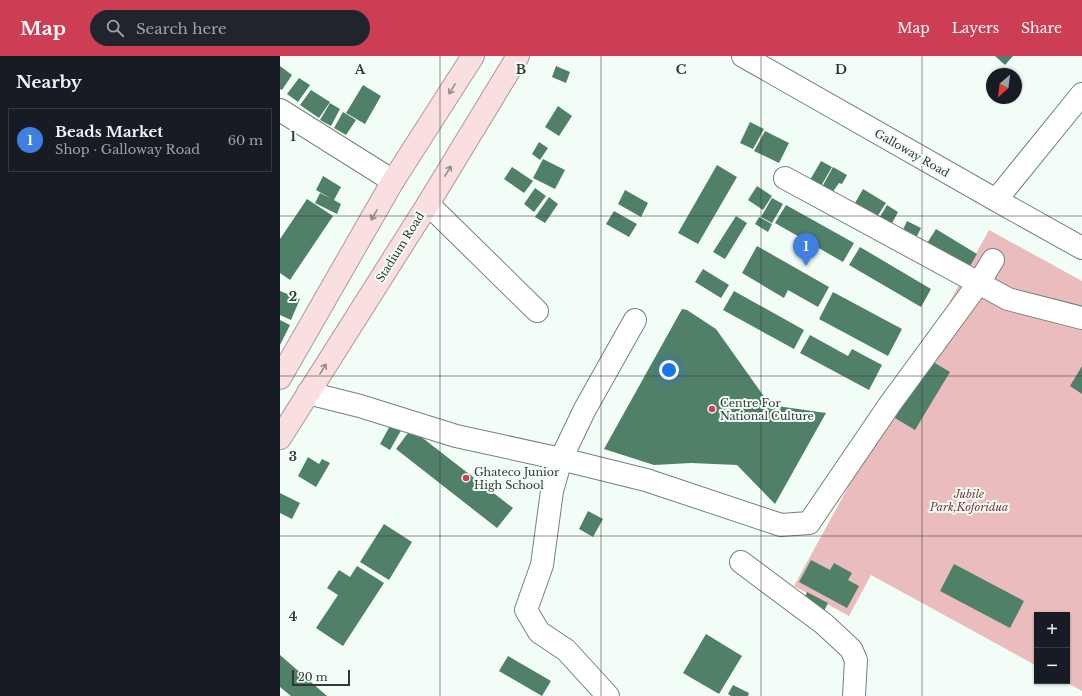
<!DOCTYPE html>
<html lang="en">
<head>
<meta charset="utf-8">
<style>
	:root { --surface:#171b24; --page:#20242c; --text:#f1f3f6; --muted:#9ea1a6; --line:#363941; --accent:#cd3d54 }
	body { margin:0; font-family:"Libre Baskerville",serif; background:var(--page); color:var(--text) }
	.controls { position:absolute; right:12px; bottom:12px; display:grid; overflow:hidden; border-radius:0px; box-shadow:0 1px 3px #0004 }
	.controls button { width:36px; height:36px; display:grid; place-items:center; padding:0; border:0; border-bottom:1px solid var(--line); background:var(--surface); color:var(--text); font:20px sans-serif }
	.compass { position:absolute; left:706px; top:12px; width:36px; height:36px; border-radius:50%; background:var(--surface); box-shadow:0 1px 3px #0004; rotate:208deg }
	.scale { position:absolute; left:12px; bottom:10px; width:58px; box-sizing:border-box; padding-left:4px; border:2px solid #333734; border-top:0; font-size:11px; line-height:14px; white-space:nowrap; color:#333734; -webkit-text-stroke:3px #f2fdf7; paint-order:stroke }
	.you { position:absolute; left:389px; top:314px; width:14px; height:14px; margin:-10px; border:3px solid #fff; border-radius:50%; background:#1a73e8; box-shadow:0 0 0 6px #1a73e833 }
	.badge { display:grid; place-items:center; width:26px; height:26px; border-radius:50%; background:var(--accent); color:#fff; font-size:13px; font-weight:700 }
	.pin { position:absolute; translate:-50% -33px; filter:drop-shadow(0 1px 2px #0008) }
	.pin::after { content:''; position:absolute; top:21px; width:14px; height:12px; background:inherit; clip-path:polygon(0 0,100% 0,50% 100%) }
	.list { margin:0; padding:0; list-style:none }
	h2 { display:flex; justify-content:space-between; align-items:center; height:52px; margin:0; padding:0 16px; font-size:17px }
	h2 small { font-size:13px; font-weight:400; color:var(--muted) }
	.list li { display:grid; grid-template-columns:26px 1fr auto; gap:12px; align-items:center; box-sizing:border-box; height:64px; margin:0 8px 8px; padding:0 8px; border:1px solid var(--line); border-radius:0px }
	.list b { display:block; font-size:15px; white-space:nowrap }
	.list p { margin:0; font-size:13px; white-space:nowrap; color:var(--muted) }
	.list em { font-size:13px; font-style:normal; color:var(--muted) }
	.icon { flex:none; width:22px; height:22px; fill:none; stroke:currentColor; stroke-width:2; stroke-linecap:round; stroke-linejoin:round }
	.map { position:relative; flex:none; width:802px; height:640px; overflow:hidden }
	header { display:flex; align-items:center; gap:24px; box-sizing:border-box; height:56px; padding:0 20px; background:var(--accent); color:#fff }
	header strong { font-size:19px }
	nav { display:flex; gap:22px; margin-inline-start:auto; font-size:14px }
	.search { width:280px; height:36px; background:var(--page); display:flex; align-items:center; gap:10px; box-sizing:border-box; padding:0 14px; border-radius:22px; color:var(--muted); font-size:15px }
	main { display:flex }
	aside { flex:1; background:var(--surface) }
	.map>svg:first-child { display:block }
</style>
</head>
<body>
<header>
<strong>Map</strong>
<div class="search"><svg class="icon" aria-label="search" viewBox="0 0 24 24"><circle cx="10" cy="10" r="6"/><path d="M15 15l6 6"/></svg>Search here</div>
<nav><a>Map</a><a>Layers</a><a>Share</a></nav>
</header>
<main>
<aside>
<h2>Nearby<small></small></h2>
<ul class="list">
<li><span class="badge" style="background:#3f7fe0">1</span><div><b>Beads Market</b><p>Shop · Galloway Road</p></div><em>60 m</em></li>
</ul>
</aside>
<div class="map">
<svg width="802" height="640" viewBox="0 0 802 640">
	<rect width="100%" height="100%" fill="#f2fdf7"/>
	<path fill="#ebbcbe" d="M709,174L802,225V635L784,625H787V559H757V610L591,519L569,560L514,530Z"/>
	<path fill="#508068" d="M715,0H733L725,9Z
		M0,10L12,19L2,34L0,33Z
		M276,10L290,16L286,27L272,21Z
		M19,22L30,29L18,46L7,38Z
		M83,29L101,40L85,68L66,57Z
		M31,34L50,46L39,62L20,49Z
		M50,47L60,53L51,70L40,64Z
		M278,50L292,60L279,80L265,71Z
		M63,56L76,64L66,79L54,72Z
		M470,66L484,73L473,93L460,87Z
		M485,75L509,87L499,107L474,95Z
		M259,86L268,92L260,104L252,98Z
		M263,103L285,114L275,133L253,122Z
		M541,105L552,111L541,130L530,124Z
		M437,109L457,121L418,188L398,177Z
		M232,111L253,125L244,137L224,123Z
		M553,111L567,119L562,128L559,127L552,137L542,131Z
		M43,120L61,131L54,144L61,148L57,158L35,147L40,137L52,143L36,134Z
		M477,130L492,140L483,154L468,144Z
		M255,132L266,140L254,156L244,148Z
		M583,133L606,147L593,167L571,154Z
		M345,134L368,147L361,161L338,148Z
		M269,141L278,148L265,167L255,161Z
		M492,142L503,148L492,167L481,161Z
		M27,143L53,160L10,224L0,217V183Z
		M506,149L574,187L563,206L495,167Z
		M607,149L618,156L610,171L598,164Z
		M334,155L357,168L349,181L326,168Z
		M456,160L467,167L445,203L433,196Z
		M479,161L492,168L488,176L475,168Z
		M627,165L641,172L635,184L621,178Z
		M656,173L697,198L686,217L644,192Z
		M477,190L549,231L538,251L508,234L504,242L462,217Z
		M580,191L651,233L641,251L569,209Z
		M423,213L449,229L441,242L415,226Z
		M0,235L20,243L11,264L0,259Z
		M454,235L524,274L514,293L443,254Z
		M553,236L622,273L608,300L539,263Z
		M402,253L407,254L436,273L490,349L546,357L495,448L457,409L411,407L374,409L324,393Z
		M0,264L10,269L0,289Z
		M530,279L568,300L572,293L602,309L589,334L520,297Z
		M650,304L670,316L635,374L615,362Z
		M802,310V338L790,330Z
		M112,366L123,371L110,394L100,388Z
		M131,373L233,452L217,472L116,393Z
		M28,401L39,408L42,403L50,407L36,431L18,420Z
		M0,437L20,447L12,463L0,457Z
		M308,455L323,463L313,481L299,473Z
		M104,468L132,486L109,524L80,506Z
		M531,504L550,514L554,507L572,517L568,524L579,530L567,552L519,526Z
		M674,508L744,545L730,572L660,535Z
		M77,510L104,527L63,590L36,572L58,539L47,532L59,514L70,521Z
		M527,536L548,547L543,557L523,545Z
		M426,578L462,600L439,638L403,617Z
		M0,599L47,640H11L0,631Z
		M228,600L271,625L262,640L219,615Z
		M453,629L469,637L468,640H451L448,638Z"/>
	<g fill="none" stroke-linecap="round" stroke-linejoin="round">
		<g stroke="#77817c" stroke-width="24">
			<path id="minor" d="M463,0L716,144L802,192
				M0,54L113,125
				M505,122L728,243L802,262
				M716,144L802,38
				M148,148L257,255
				M28,337L80,350L176,380L281,403L366,424L501,469L529,467L610,348L698,228L713,204
				M461,506L544,568L571,593L576,604L574,640
				M328,640L286,594L259,576L246,554L262,509L272,435L281,403L305,353L355,264"/>
		</g>
		<g stroke="#b29796" stroke-width="24">
			<path id="major" d="M0,322L113,125L193,0
				M0,382L148,148L238,0"/>
		</g>
		<use href="#minor" stroke="#fff" stroke-width="22"/>
		<use href="#major" stroke="#fadfe0" stroke-width="22"/>
	</g>
	<defs><path id="oneway-shaft" d="M-6 0H5M1.5-3L5.5 0L1.5 3" fill="none" stroke-width="1.6" stroke-linecap="round" stroke-linejoin="round"/></defs>
	<g stroke="#968b8a">
		<use href="#oneway-shaft" transform="translate(172 33) rotate(122)"/>
		<use href="#oneway-shaft" transform="translate(168 115) rotate(-58)"/>
		<use href="#oneway-shaft" transform="translate(94 159) rotate(120)"/>
		<use href="#oneway-shaft" transform="translate(43 313) rotate(-58)"/>
	</g>
	<path fill="none" stroke="#333734" stroke-width="1" stroke-opacity="0.55" d="M160,0V640M321,0V640M481,0V640M642,0V640M0,160H802M0,320H802M0,480H802"/>
	<g fill="#cd3d54" stroke="#f2fdf7" stroke-width="1.5">
		<circle cx="432" cy="353" r="4"/>
		<circle cx="186" cy="422" r="4"/>
	</g>
	<g text-anchor="middle" stroke-width="4" stroke-linejoin="round" paint-order="stroke">
		<g font-size="11" fill="#333734" stroke="#f2fdf7">
			<text transform="translate(632 97) rotate(30)" y="4">Galloway Road</text>
			<text transform="translate(120 191) rotate(-58)" y="4">Stadium Road</text>
		</g>
		<g font-size="11" fill="#333734" stroke="#f2fdf7" text-anchor="start">
			<text x="440" y="351">Centre For<tspan x="440" dy="13">National Culture</tspan></text>
			<text x="194" y="420">Ghateco Junior<tspan x="194" dy="13">High School</tspan></text>
		</g>
		<g font-size="11" font-style="italic" fill="#7e3a40" stroke="#f2fdf7">
			<text x="689" y="442">Jubile<tspan x="689" dy="13">Park,Koforidua</tspan></text>
		</g>
	</g>
	<g font-size="13" text-anchor="middle" font-weight="bold" fill="#333734" stroke="#f2fdf7" stroke-width="4" stroke-linejoin="round" paint-order="stroke">
		<text x="80" y="18">A</text>
		<text x="241" y="18">B</text>
		<text x="401" y="18">C</text>
		<text x="561" y="18">D</text>
		<text x="13" y="85">1</text>
		<text x="13" y="245">2</text>
		<text x="13" y="405">3</text>
		<text x="13" y="565">4</text>
	</g>
</svg>
<div class="controls">
<button>+</button>
<button>−</button>
</div>
<svg class="compass" viewBox="-18 -18 36 36"><path d="M0-13l5 13h-10z" fill="#e53935"/><path d="M0 13l5-13h-10z" fill="#9ea1a6"/></svg>
<div class="scale">20 m</div>
<div class="you"></div>
<div class="pin badge" style="left:526px;top:210px;background:#3f7fe0">1</div>
</div>
</main>
</body>
</html>
